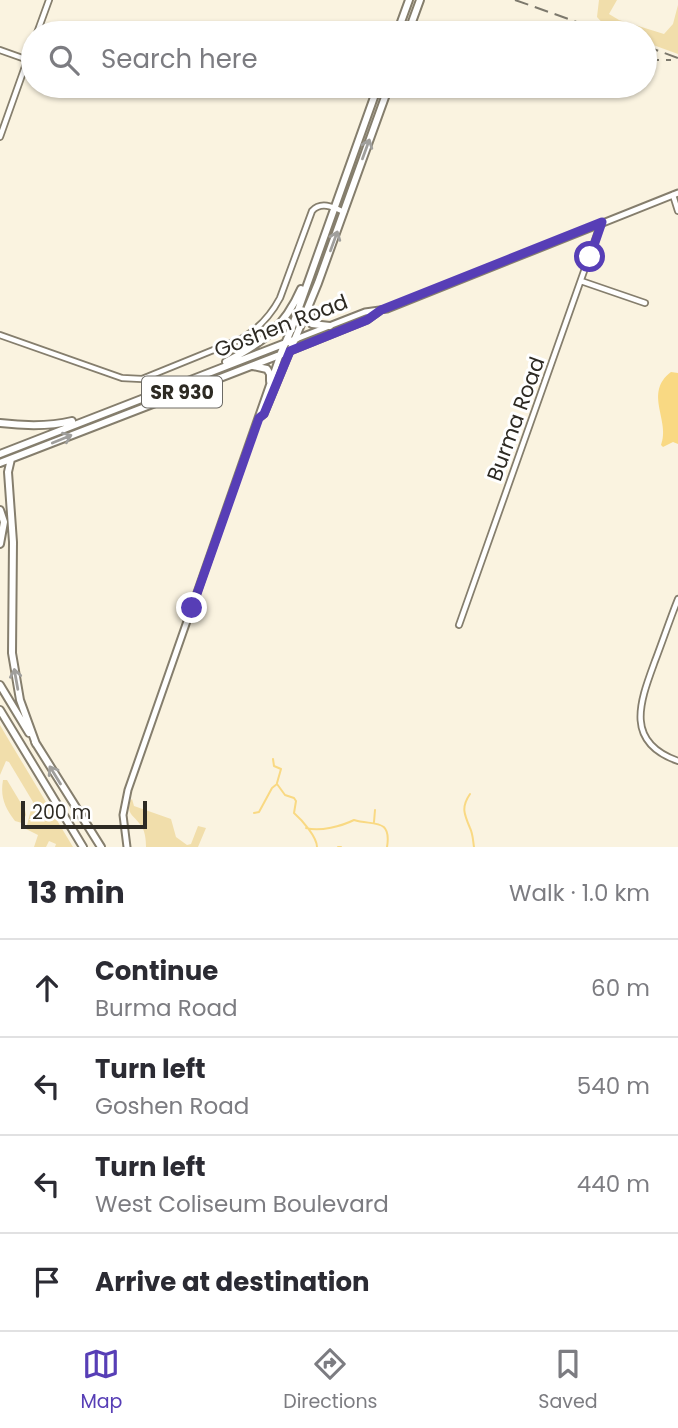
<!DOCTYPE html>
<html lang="en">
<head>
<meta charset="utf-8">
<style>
	:root { --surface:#fff; --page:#f2f2f3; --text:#2b2b33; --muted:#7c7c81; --line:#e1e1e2; --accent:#573eb6 }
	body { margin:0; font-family:Poppins,sans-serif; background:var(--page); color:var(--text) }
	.scale { position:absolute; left:21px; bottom:18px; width:126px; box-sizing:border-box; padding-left:7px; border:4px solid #2d2a23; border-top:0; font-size:19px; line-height:24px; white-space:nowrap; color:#2d2a23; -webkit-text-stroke:5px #fff; paint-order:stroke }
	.stop { position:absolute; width:21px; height:21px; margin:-16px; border:5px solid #573eb6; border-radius:50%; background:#fff }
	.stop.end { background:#573eb6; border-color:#fff; box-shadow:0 2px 7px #0008 }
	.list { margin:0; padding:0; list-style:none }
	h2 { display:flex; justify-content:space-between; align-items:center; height:91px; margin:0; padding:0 28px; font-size:30px }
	h2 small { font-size:23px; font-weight:400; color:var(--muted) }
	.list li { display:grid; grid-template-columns:46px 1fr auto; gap:21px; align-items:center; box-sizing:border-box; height:98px; padding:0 28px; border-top:2px solid var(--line) }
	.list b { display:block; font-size:26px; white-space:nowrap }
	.list p { margin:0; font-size:23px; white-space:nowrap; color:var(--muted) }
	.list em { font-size:23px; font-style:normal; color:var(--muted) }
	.icon { flex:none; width:38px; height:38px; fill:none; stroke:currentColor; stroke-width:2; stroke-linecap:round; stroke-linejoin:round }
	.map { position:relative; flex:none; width:678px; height:847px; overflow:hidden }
	.search { position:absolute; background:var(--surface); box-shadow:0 2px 5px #0004; left:21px; right:21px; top:21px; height:77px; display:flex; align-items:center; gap:18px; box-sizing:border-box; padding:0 24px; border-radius:38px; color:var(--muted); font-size:26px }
	.sheet { height:483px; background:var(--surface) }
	nav { display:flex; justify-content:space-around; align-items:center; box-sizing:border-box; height:98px; border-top:2px solid var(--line); background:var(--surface); font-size:19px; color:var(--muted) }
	nav a { display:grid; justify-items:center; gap:4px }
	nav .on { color:var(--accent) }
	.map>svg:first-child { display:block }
</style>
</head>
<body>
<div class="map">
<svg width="678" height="847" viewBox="0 0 678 847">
	<rect width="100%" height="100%" fill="#faf3e0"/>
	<path fill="#f1deab" d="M599,0H617L609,14L619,20L664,34L673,24L678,5V54L645,42V33C625,33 610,33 597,17Z
		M0,725L7,737L73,847H55L56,844L49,841L46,847H34L38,835L26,829L33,802L9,762L6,761L0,775Z
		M3,780H7L25,810L26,815L22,823L15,821C5,808 0,797 3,780Z
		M132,799L134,806L171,819L176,837L187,845L191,844L198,826L206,828L198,847H146C146,839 145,829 139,823C132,814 127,814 130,801Z"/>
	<path fill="#f9d983" d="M671,372L678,373V444L673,442L663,447L661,445C671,421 643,393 671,372Z"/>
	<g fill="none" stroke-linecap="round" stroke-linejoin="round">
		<path stroke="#f9d983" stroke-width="2" d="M273,759L274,766L281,769L277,783
			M470,794C461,807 464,814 470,828C473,834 473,841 474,847
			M254,813L259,812L272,788L277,784L285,795L294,798L296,801L294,813C302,820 317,837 317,847
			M374,822L375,810
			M306,828C320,832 342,826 354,820C372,826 392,817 387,847
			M338,847H341"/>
		<g stroke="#857e6d" stroke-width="8">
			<path id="minor" d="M37,33L49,0
				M0,50L28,60
				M0,137L33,44
				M673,195L678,211
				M581,281L645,303
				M0,335L122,378L142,379L243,338C259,328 271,315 280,298L312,211C321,201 333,207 344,212
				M678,599C670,619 663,640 655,661C640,702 624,742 678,761
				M459,625L601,223"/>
		</g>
		<g stroke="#857e6d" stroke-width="9">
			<path id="major" d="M296,339L365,312L387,309L678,193
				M259,418L264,414L290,351L367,320L381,310
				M127,847L123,815L128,790L280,355"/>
		</g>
		<g stroke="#857e6d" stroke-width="10">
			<path id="highway" d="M397,33L409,0
				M408,33L420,0
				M310,311L312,324L330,326
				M280,355L291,330L378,86
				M226,362C263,342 284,328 301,289
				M253,366L267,369L270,374V381
				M0,423C25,426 48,427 72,421
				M0,454L296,339
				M11,459L8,472L13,542L12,653L20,700L36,744
				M0,463L290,351L318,283L389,86
				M0,510L4,522L0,544
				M0,685L29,733
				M0,710L83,847
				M35,742L101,847"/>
		</g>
		<use href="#minor" stroke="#fff" stroke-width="4.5"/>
		<use href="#major" stroke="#fff" stroke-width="5"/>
		<use href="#highway" stroke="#fff" stroke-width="6"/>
		<path stroke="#7c786c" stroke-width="2" stroke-dasharray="14 7" stroke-linecap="butt" d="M515,0L608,33
			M645,46L678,58
			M645,60H671"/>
	</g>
	<defs><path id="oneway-shaft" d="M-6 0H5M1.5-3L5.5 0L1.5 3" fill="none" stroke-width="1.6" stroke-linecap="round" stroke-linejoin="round" transform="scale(1.75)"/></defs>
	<g stroke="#a09f9c">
		<use href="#oneway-shaft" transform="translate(366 149) rotate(-70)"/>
		<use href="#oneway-shaft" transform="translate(334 241) rotate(-70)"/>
		<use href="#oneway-shaft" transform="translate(62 439) rotate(-22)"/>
		<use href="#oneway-shaft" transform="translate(16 679) rotate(-100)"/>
		<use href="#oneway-shaft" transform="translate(55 775) rotate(-122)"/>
	</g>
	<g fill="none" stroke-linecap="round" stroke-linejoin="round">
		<path stroke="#573eb6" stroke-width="9" d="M192,608L259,418L264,414L290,351L367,320L381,310L602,222L590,257"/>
	</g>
	<g text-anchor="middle" stroke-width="6" stroke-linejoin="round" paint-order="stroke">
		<rect fill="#fff" stroke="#6c6a65" stroke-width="2" x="142" y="376.5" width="80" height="31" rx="5"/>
		<g font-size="19" font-weight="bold" fill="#2d2a23">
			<text x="182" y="399">SR 930</text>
		</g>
		<g font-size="21" fill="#2d2a23" stroke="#fff">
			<text transform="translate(281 326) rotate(-21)" y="7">Goshen Road</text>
			<text transform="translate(516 419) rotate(-70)" y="7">Burma Road</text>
		</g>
	</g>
</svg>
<div class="scale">200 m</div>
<div class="stop" style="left:590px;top:257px"></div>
<div class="stop end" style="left:192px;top:608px"></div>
<div class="search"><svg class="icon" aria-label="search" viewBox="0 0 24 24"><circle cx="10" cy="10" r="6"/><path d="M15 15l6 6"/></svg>Search here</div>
</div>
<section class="sheet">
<h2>13 min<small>Walk · 1.0 km</small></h2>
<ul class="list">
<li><svg class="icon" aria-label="ahead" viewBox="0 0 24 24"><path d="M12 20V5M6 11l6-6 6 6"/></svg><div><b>Continue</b><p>Burma Road</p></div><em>60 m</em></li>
<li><svg class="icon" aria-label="left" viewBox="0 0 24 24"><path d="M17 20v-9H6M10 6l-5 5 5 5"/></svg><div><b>Turn left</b><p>Goshen Road</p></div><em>540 m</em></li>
<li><svg class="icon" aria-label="left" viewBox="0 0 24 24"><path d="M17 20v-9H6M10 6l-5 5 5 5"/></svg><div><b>Turn left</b><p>West Coliseum Boulevard</p></div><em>440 m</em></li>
<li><svg class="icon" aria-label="arrive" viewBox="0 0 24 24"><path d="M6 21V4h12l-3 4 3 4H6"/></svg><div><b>Arrive at destination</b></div></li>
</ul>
</section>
<nav>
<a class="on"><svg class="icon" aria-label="map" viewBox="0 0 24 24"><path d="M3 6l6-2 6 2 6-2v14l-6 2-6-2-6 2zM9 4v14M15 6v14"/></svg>Map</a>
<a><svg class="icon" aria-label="directions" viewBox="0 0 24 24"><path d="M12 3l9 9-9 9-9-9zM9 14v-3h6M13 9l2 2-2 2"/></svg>Directions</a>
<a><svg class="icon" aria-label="saved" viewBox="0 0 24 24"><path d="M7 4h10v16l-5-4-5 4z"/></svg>Saved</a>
</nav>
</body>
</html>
